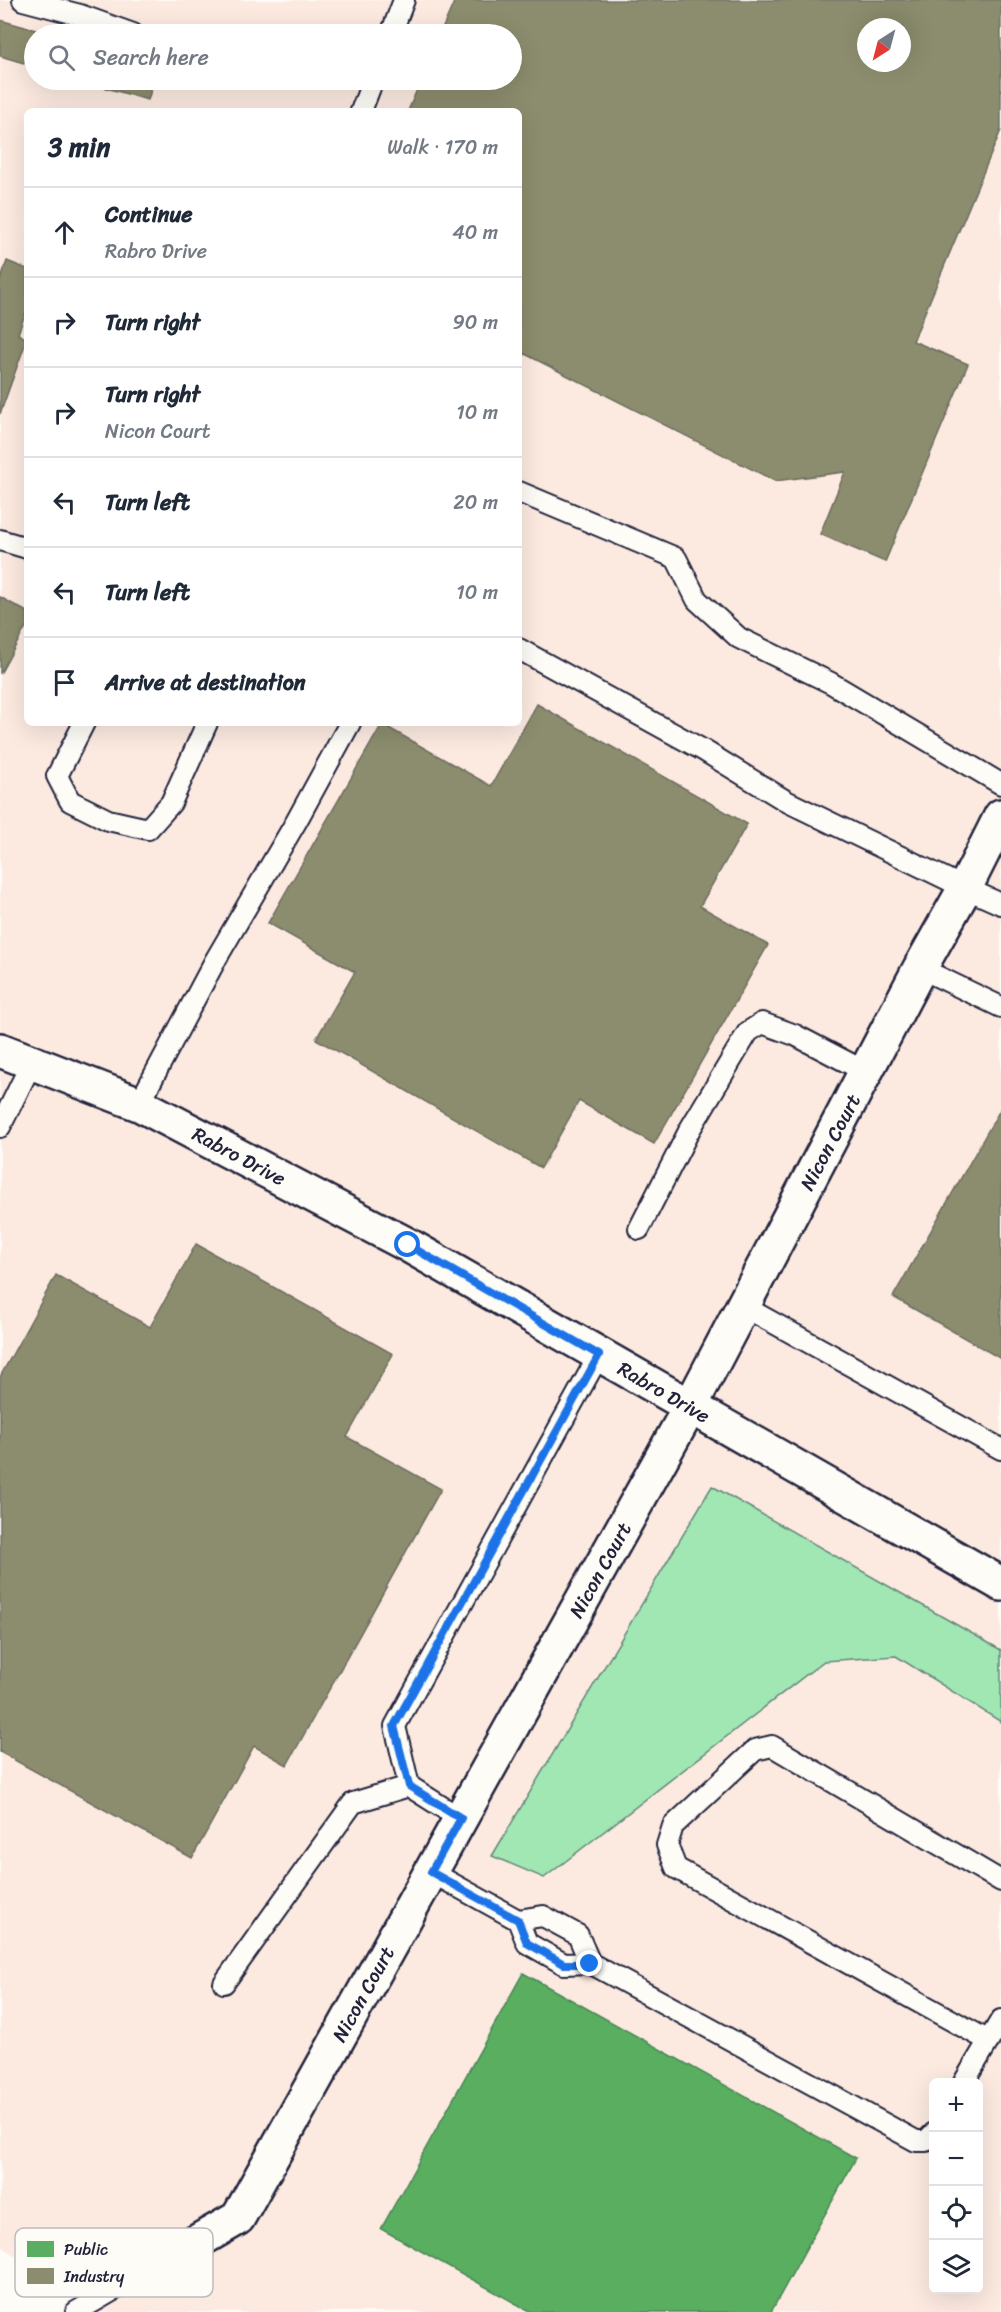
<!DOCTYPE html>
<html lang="en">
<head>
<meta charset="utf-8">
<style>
	:root { --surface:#fff; --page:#f2f2f3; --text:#1f2937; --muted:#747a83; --line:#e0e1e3 }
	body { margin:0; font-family:Sriracha,sans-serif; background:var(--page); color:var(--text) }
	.controls { position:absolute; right:18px; bottom:18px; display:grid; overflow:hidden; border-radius:9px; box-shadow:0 6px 24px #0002 }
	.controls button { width:54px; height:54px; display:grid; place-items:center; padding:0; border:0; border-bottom:2px solid var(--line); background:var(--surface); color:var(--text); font:30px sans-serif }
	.compass { position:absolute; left:857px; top:18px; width:54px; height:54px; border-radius:50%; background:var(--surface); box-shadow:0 6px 24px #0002; rotate:216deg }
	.stop { position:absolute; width:18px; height:18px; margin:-14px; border:4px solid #1a73e8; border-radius:50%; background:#fff }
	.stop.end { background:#1a73e8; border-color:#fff; box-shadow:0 2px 6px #0008 }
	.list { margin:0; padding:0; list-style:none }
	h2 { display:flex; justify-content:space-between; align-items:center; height:78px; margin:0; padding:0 24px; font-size:26px }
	h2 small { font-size:20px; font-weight:400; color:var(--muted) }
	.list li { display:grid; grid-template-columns:39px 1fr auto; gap:18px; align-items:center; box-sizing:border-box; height:90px; padding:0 24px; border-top:2px solid var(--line) }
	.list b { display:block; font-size:22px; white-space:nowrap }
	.list p { margin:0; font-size:20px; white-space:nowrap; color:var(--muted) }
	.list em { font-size:20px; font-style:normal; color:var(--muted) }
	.icon { flex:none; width:33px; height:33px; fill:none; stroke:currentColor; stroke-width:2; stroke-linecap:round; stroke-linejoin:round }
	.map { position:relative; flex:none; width:1001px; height:2312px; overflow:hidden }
	.search { position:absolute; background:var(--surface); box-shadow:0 6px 24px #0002; left:24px; top:24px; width:498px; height:66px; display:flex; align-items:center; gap:15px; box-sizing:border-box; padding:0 21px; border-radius:33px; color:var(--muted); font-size:22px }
	.panel { position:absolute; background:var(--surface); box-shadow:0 6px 24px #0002; left:24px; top:108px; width:498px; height:618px; border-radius:9px }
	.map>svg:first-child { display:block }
</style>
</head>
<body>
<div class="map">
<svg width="1001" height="2312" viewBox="0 0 1001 2312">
	<rect width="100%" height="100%" fill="#fdfcf7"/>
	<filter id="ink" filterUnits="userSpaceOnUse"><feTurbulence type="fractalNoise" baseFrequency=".0167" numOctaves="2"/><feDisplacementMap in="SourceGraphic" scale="12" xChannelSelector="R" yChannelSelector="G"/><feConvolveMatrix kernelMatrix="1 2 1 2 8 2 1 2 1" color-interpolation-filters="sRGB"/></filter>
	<g filter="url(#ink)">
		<path fill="#fceae1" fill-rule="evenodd" d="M0,0H1001V2312H96L0,2245ZM866,27H902V63H866ZM34,34H512V80H34ZM27,111H519V723H27ZM934,2082H978V2290H934Z"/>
		<path fill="#a1e7b3" stroke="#628477" stroke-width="1.5" d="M712,1486L1001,1650V1722L896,1656L824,1661L544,1878L492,1856Z"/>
		<path fill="#5aae61" stroke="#498456" stroke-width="1.5" d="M523,1973L856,2158L771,2312H531L381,2229Z"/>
		<path fill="#8c8c6e" stroke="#6c6c5f" stroke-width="1.5" fill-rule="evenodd" d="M455,0H1001V130L913,341L968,364L885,562L820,534L845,472L775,481L519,351V111H408L421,80H512V34H440ZM866,27H902V63H866Z
			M0,20L50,34H34V66L0,56Z
			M79,80H154L148,100Z
			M7,261L27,269V315L25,314L18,334L27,339L0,414V281Z
			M0,597L27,612V625L0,674Z
			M537,704L747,824L700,906L768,945L654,1144L579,1101L541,1168L316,1039L355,972L268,923L382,724L491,786Z
			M1001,1108V1359L893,1297Z
			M196,1244L393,1354L347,1437L441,1489L287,1765L254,1746L192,1858L0,1752V1377L56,1275L150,1327Z"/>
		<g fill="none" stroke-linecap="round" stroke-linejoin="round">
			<g stroke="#22223b" stroke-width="24">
				<path id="service" d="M23,0L80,15L133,34
					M391,34L404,0
					M361,111L373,80
					M519,492L676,558L697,600L739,638L831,683L1001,784
					M0,540L27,548
					M519,649L703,750L786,801L965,888L1001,904
					M84,723L57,776L70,801L108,820L148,829L171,803L207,723
					M920,968L1001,1007
					M139,1104L216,959L296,822L350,723
					M0,1127L32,1062
					M639,1229L690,1129L748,1032L762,1023L795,1035L866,1072
					M743,1306L1001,1449
					M409,1786L461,1819
					M431,1872L518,1920L543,1916L578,1935L590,1963L564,1964L527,1943L518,1920
					M590,1963L916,2141H926L934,2133
					M224,1983L353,1803L409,1786L395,1726L599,1355
					M989,2041L676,1868L667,1845L673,1826L755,1750L772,1746L1001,1881
					M964,2082L1001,2020
					M76,2312L141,2274"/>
			</g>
			<g stroke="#22223b" stroke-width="38">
				<path id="minor" d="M141,2274L238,2218L690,1407L920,968L965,888L1001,816"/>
			</g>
			<g stroke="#22223b" stroke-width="38">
				<path id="secondary" d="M0,1050L139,1104L408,1245L1001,1584"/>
			</g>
			<use href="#service" stroke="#fdfcf7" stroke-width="20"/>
			<use href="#minor" stroke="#fdfcf7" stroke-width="33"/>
			<use href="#secondary" stroke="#fdfcf7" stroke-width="33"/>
		</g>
	</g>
	<g fill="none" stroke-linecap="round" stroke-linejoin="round" filter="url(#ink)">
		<path stroke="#1a73e8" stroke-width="8" d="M408,1245L599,1355L394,1726L409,1786L461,1818L431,1872L518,1920L527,1943L564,1964H590"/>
	</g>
	<g text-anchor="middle" stroke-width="6" stroke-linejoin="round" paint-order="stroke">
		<g font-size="20" fill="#22223b" stroke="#fdfcf7">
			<text transform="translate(830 1142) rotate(-62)" y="7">Nicon Court</text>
			<text transform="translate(239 1156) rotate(28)" y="7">Rabro Drive</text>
			<text transform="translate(664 1392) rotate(30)" y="7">Rabro Drive</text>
			<text transform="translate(600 1570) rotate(-61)" y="7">Nicon Court</text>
			<text transform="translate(363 1994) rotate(-61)" y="7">Nicon Court</text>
		</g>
	</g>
	<rect x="15" y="2228" width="198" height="69" rx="9" fill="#fdfcf7" stroke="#bbbbbf" stroke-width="1.5"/>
	<rect x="27" y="2241" width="27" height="16" fill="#5aae61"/>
	<rect x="27" y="2268" width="27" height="16" fill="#8c8c6e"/>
	<g font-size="16" fill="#22223b">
		<text x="64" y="2255">Public</text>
		<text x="64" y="2282">Industry</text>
	</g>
</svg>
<div class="controls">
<button>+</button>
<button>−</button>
<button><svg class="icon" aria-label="locate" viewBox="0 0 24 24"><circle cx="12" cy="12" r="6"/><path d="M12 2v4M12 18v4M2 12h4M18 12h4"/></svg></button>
<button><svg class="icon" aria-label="layers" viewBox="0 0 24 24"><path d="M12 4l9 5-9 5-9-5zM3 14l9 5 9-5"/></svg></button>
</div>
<svg class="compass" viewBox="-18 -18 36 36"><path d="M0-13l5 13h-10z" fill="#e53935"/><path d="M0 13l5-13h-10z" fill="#747a83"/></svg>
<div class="stop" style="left:408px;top:1245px"></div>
<div class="stop end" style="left:590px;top:1964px"></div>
<div class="search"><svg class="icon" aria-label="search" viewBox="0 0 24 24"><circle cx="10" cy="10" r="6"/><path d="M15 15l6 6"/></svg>Search here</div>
<section class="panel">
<h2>3 min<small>Walk · 170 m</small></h2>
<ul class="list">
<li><svg class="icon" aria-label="ahead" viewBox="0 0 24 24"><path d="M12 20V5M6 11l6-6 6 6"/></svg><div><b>Continue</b><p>Rabro Drive</p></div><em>40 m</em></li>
<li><svg class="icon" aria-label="right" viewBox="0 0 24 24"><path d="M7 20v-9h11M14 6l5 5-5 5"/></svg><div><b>Turn right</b></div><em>90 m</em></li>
<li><svg class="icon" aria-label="right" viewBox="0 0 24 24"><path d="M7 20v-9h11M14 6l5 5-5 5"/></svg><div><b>Turn right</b><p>Nicon Court</p></div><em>10 m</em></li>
<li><svg class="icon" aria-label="left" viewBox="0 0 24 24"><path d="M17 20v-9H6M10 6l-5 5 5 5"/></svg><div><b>Turn left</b></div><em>20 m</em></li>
<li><svg class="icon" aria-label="left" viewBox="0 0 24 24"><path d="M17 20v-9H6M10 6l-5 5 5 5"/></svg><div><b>Turn left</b></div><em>10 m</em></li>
<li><svg class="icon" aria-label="arrive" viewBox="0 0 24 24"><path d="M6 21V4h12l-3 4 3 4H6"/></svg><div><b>Arrive at destination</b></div></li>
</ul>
</section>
</div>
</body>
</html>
